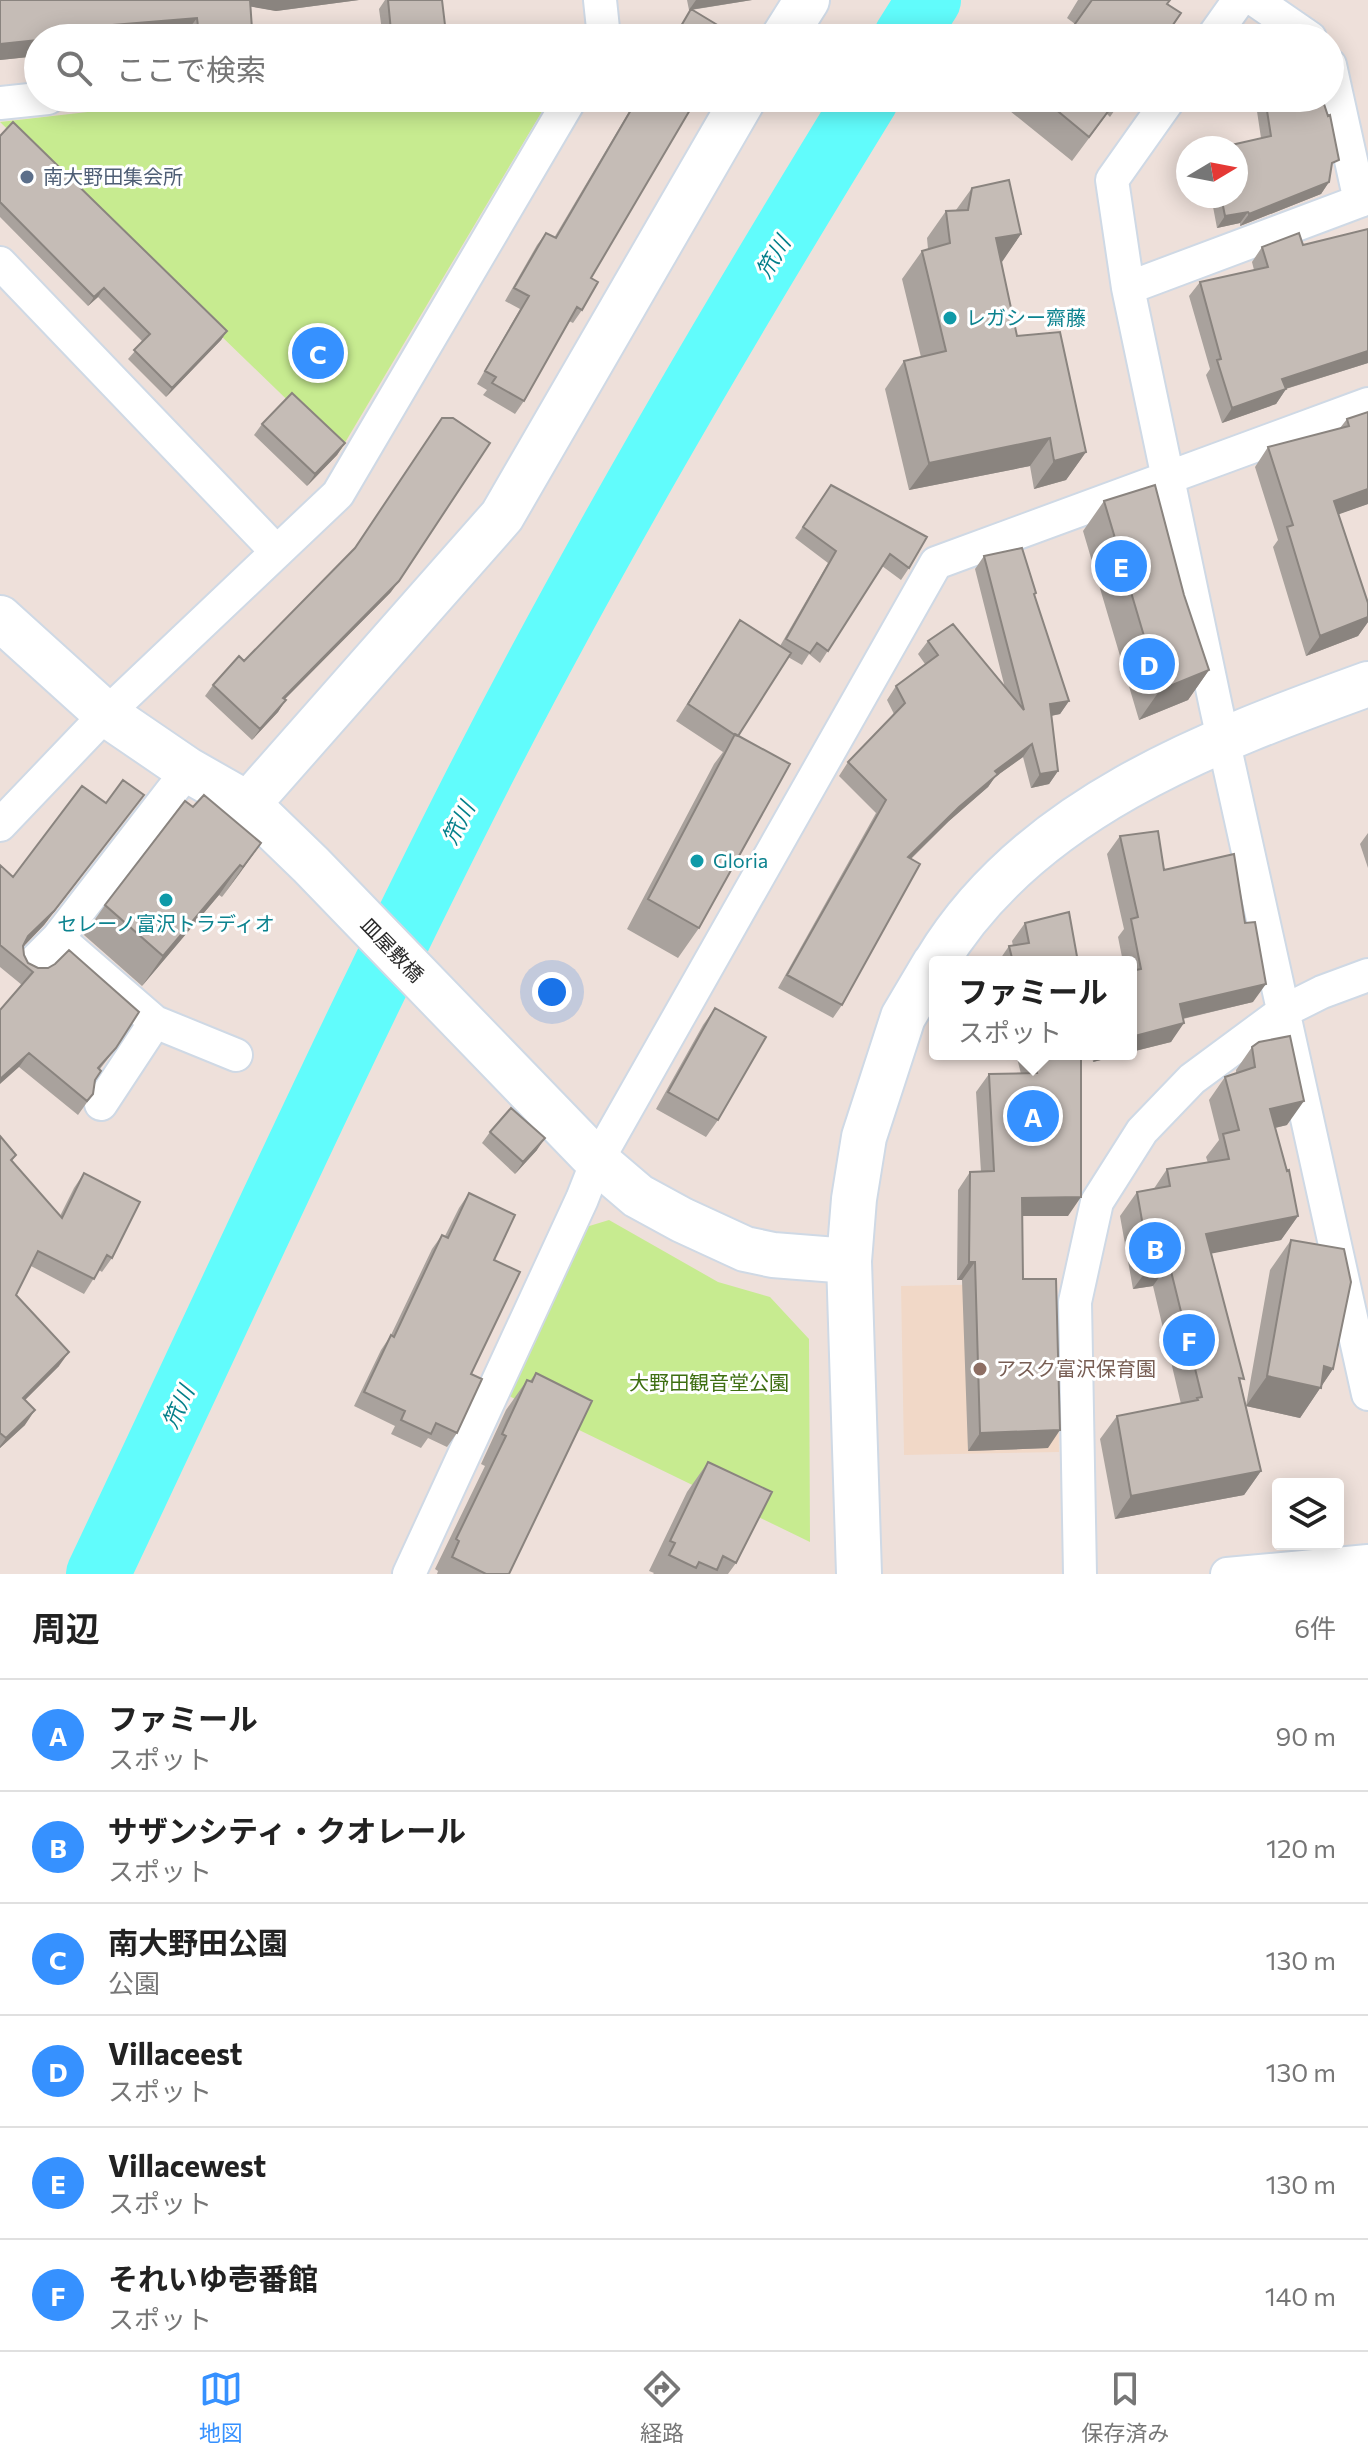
<!DOCTYPE html>
<html lang="ja">
<head>
<meta charset="utf-8">
<style>
	:root { --surface:#fff; --page:#f6f6f6; --text:#222; --muted:#767676; --line:#e0e0e0; --accent:#3691ff }
	body { margin:0; font-family:Commissioner,"Noto Sans JP",sans-serif; background:var(--page); color:var(--text) }
	.controls { position:absolute; right:24px; bottom:24px; display:grid; overflow:hidden; border-radius:8px; box-shadow:0 4px 20px #0003 }
	.controls button { width:72px; height:72px; display:grid; place-items:center; padding:0; border:0; border-bottom:2px solid var(--line); background:var(--surface); color:var(--text); font:40px sans-serif }
	.compass { position:absolute; left:1176px; top:136px; width:72px; height:72px; border-radius:50%; background:var(--surface); box-shadow:0 4px 20px #0003; rotate:80deg }
	.you { position:absolute; left:552px; top:992px; width:28px; height:28px; margin:-20px; border:6px solid #fff; border-radius:50%; background:#1a73e8; box-shadow:0 0 0 12px #1a73e833 }
	.badge { display:grid; place-items:center; width:52px; height:52px; border-radius:50%; background:var(--accent); color:#fff; font-size:26px; font-weight:700 }
	.pin { position:absolute; translate:-50% -50%; border:4px solid #fff; box-shadow:0 2px 8px #0006 }
	.popup { position:absolute; left:929px; top:956px; width:208px; height:104px; box-sizing:border-box; display:grid; place-content:center; border-radius:8px; background:var(--surface); filter:drop-shadow(0 2px 6px #0005); font-size:26px; white-space:nowrap; color:var(--muted) }
	.popup b { font-size:30px; color:var(--text) }
	.popup::after { content:''; position:absolute; left:50%; top:100%; margin-left:-16px; border:16px solid transparent; border-top-color:var(--surface) }
	.list { margin:0; padding:0; list-style:none }
	h2 { display:flex; justify-content:space-between; align-items:center; height:104px; margin:0; padding:0 32px; font-size:34px }
	h2 small { font-size:26px; font-weight:400; color:var(--muted) }
	.list li { display:grid; grid-template-columns:52px 1fr auto; gap:24px; align-items:center; box-sizing:border-box; height:112px; padding:0 32px; border-top:2px solid var(--line) }
	.list b { display:block; font-size:30px; white-space:nowrap }
	.list p { margin:0; font-size:26px; white-space:nowrap; color:var(--muted) }
	.list em { font-size:26px; font-style:normal; color:var(--muted) }
	.icon { flex:none; width:44px; height:44px; fill:none; stroke:currentColor; stroke-width:2; stroke-linecap:round; stroke-linejoin:round }
	.map { position:relative; flex:none; width:1368px; height:1574px; overflow:hidden }
	.search { position:absolute; background:var(--surface); box-shadow:0 4px 20px #0003; left:24px; right:24px; top:24px; height:88px; display:flex; align-items:center; gap:20px; box-sizing:border-box; padding:0 28px; border-radius:44px; color:var(--muted); font-size:30px }
	.sheet { height:776px; background:var(--surface) }
	nav { display:flex; justify-content:space-around; align-items:center; box-sizing:border-box; height:112px; border-top:2px solid var(--line); background:var(--surface); font-size:22px; color:var(--muted) }
	nav a { display:grid; justify-items:center; gap:4px }
	nav .on { color:var(--accent) }
	.map>svg:first-child { display:block }
</style>
</head>
<body>
<div class="map">
<svg width="1368" height="1574" viewBox="0 0 1368 1574">
	<rect width="100%" height="100%" fill="#eee0da"/>
	<path fill="#f1d8c7" d="M1056,1283L1059,1452L904,1455L901,1286Z"/>
	<path fill="#c7eb90" d="M210,98H550L340,451L0,122Z
		M609,1220L718,1282L770,1297L809,1339L810,1542L509,1396L586,1227Z"/>
	<g fill="none" stroke-linecap="round" stroke-linejoin="round">
		<path stroke="#61fcfc" stroke-width="64" d="M905,38L929,0
			M98,1574C219,1319 335,1062 462,811C585,567 724,331 867,98"/>
		<g stroke="#cfd9e5" stroke-width="36">
			<path id="street" d="M600,0L604,38
				M1255,0L1310,38
				M1212,38L1239,0
				M1330,65L1360,201
				M1170,98L1112,180L1128,288L1216,707L1368,1394
				M0,103L48,98
				M0,263L277,552
				M1128,288L1368,198
				M188,770L58,938L155,1022L236,1055
				M0,825L106,714L338,494L571,98
				M32,964L58,938
				M101,1104L155,1022
				M409,1574L582,1199L597,1161L936,563L1368,404
				M1080,1574L1075,1302L1097,1202L1142,1131L1192,1079L1284,1011L1322,992L1368,975
				M1227,1574L1368,1561"/>
		</g>
		<g stroke="#cfd9e5" stroke-width="48">
			<path id="secondary" d="M783,38L807,0
				M0,618L106,714L188,770L248,804L311,865L597,1161L638,1196L682,1220L745,1249L773,1255L849,1261
				M248,804L502,516L744,98
				M936,962C1028,809 1208,742 1368,684
				M859,1574L849,1261L854,1199L864,1137L903,1017L935,963"/>
		</g>
		<use href="#street" stroke="#fff" stroke-width="32"/>
		<use href="#secondary" stroke="#fff" stroke-width="44"/>
	</g>
	<path fill="#a9a29d" d="M0,0H359L276,11L250,6L246,38H185V34L145,38H38V56L0,60Z
		M385,0H442L445,25L437,36L424,38H383L379,9Z
		M687,0H752L691,10L732,38H672L691,10H689Z
		M1078,0H1171L1075,24L1067,18Z
		M637,98H697L591,278L582,310L573,323L569,321L524,401L515,414L483,395L487,390L477,384L520,309L505,301L537,245L546,233L554,238Z
		M1011,98H1123L1110,117L1107,114L1072,161L1005,107Z
		M1255,98H1322L1331,171L1329,182L1321,194L1240,226V223L1217,228L1211,196H1236L1261,138Z
		M0,136L227,331L221,340L166,397L128,359L143,342L98,297L88,306L0,217Z
		M972,188L1021,234L1001,262L1017,336L1086,452L1066,480L1034,489L1030,466L909,490L885,389L904,361L921,357L902,279L922,251L928,249L927,238L946,211L956,210Z
		M1368,229V363L1286,389L1276,404L1222,423L1206,375L1210,369L1189,296L1200,282L1254,270L1252,262L1262,247L1303,245Z
		M1368,412V504L1338,514L1368,603V622L1358,636L1306,656L1273,547L1278,540L1255,467L1268,447L1340,428L1347,419Z
		M262,424L345,443L337,455L307,486L254,435Z
		M831,485L909,568L901,580L882,566L820,663L809,654L802,665L788,657L738,736L699,928L678,958L627,929L714,764L723,752L676,721L740,620L780,646L828,563L795,538Z
		M1104,501L1184,595L1209,670L1188,700L1139,720L1083,531Z
		M984,556L1034,596L1069,701L1060,714L1051,716L1058,771L1049,784L1031,788L1023,757L995,777L988,787L949,821L911,859L842,1005L833,1018L778,988L876,813L839,776L848,762L894,714L887,700L896,686L925,664L918,654L928,641L1005,688L975,569Z
		M391,592L285,699L278,712L252,740L205,696L213,685L244,661Z
		M144,795L44,925L24,946V955L28,963L116,1048L100,1069L95,1080L93,1094L78,1115L19,1067L22,985L0,967V865L13,877L106,803Z
		M193,807L261,843L222,897L219,895L142,986L84,935L105,905Z
		M1368,833V868L1360,844Z
		M1120,836L1164,870L1253,1002L1183,1019L1171,1042L1131,1052V962H1123L1118,937L1124,929L1107,854Z
		M1025,923L1078,962H998L1009,946H1013L1012,941Z
		M715,1008L718,1120L706,1137L656,1109L703,1025Z
		M1252,1047L1287,1125L1275,1128L1298,1216L1281,1240L1211,1253L1261,1471L1244,1495L1115,1519L1100,1439L1117,1416L1181,1404L1153,1286L1133,1289L1120,1216L1137,1192L1153,1190L1167,1169L1208,1163L1206,1157L1219,1140L1209,1100L1225,1077L1236,1073V1070Z
		M1016,1054H1081L1068,1216H1022L1023,1279L1048,1448L968,1451L962,1280H957L958,1190L970,1172H981L976,1092L989,1074H1021Z
		M1092,1054H1124L1093,1062Z
		M490,1132L537,1150L515,1174L482,1143Z
		M0,1136L16,1155L12,1161L60,1216L74,1188L84,1173L112,1258L102,1272L99,1270L84,1294L31,1266L16,1295L59,1366L25,1400V1425L0,1448Z
		M469,1193L494,1260L471,1374L457,1433L447,1447L428,1438L421,1448L391,1434L395,1426L354,1406L381,1350L391,1335L432,1249L442,1235L445,1236L459,1208Z
		M1291,1240L1333,1369L1300,1418L1246,1406L1270,1270Z
		M536,1373L509,1574H437L438,1571L435,1569L485,1466L481,1464L506,1410L527,1380L530,1381Z
		M708,1462L736,1563L728,1574H653L654,1573L649,1571L687,1492Z"/>
	<path fill="#8a847f" d="M239,0H359L276,11L236,4Z
		M696,0H752L689,10Z
		M197,18L185,34L145,38H90L101,26Z
		M445,25L437,36L424,38H387L391,31Z
		M252,29L246,38H196L199,35Z
		M38,40V56L0,60V44Z
		M1329,182L1321,194L1240,226L1249,214Z
		M1248,212L1240,223L1217,228L1225,216Z
		M1021,234L1002,262L977,266L996,238Z
		M104,288L98,297L88,306L94,297Z
		M227,331L221,340L166,397L172,388Z
		M1368,351V363L1272,393L1282,379Z
		M1286,389L1276,404L1222,423L1232,408Z
		M1050,438L1030,466L909,490L929,463Z
		M345,443L337,455L307,486L315,474Z
		M1086,452L1066,480L1034,489L1054,461Z
		M1368,489V504L1320,521L1334,501Z
		M399,581L391,592L275,709L283,698Z
		M1368,617V622L1358,636L1306,656L1320,636Z
		M1209,670L1188,700L1139,720L1160,690Z
		M286,700L278,712L252,740L260,729Z
		M1069,701L1060,714L1040,718L1050,704Z
		M1032,744L1023,757L995,777L988,787L949,821L899,870L908,857L995,771Z
		M1058,771L1049,784L1031,788L1040,774Z
		M144,795L44,925L19,951L28,936Z
		M261,843L240,873L222,897L243,867Z
		M240,865L219,895L142,986L163,956Z
		M1266,984L1253,1002L1168,1022L1180,1004Z
		M1184,1023L1171,1042L1131,1052V1037Z
		M29,1053L19,1067L0,1084V1079Z
		M1099,1054H1124L1093,1062Z
		M1304,1101L1287,1125L1253,1133L1270,1109Z
		M545,1138L537,1150L515,1174L523,1162Z
		M1081,1197L1068,1216H1009L1022,1198Z
		M1298,1216L1281,1240L1189,1258L1206,1234Z
		M969,1262H975L962,1280H957Z
		M1169,1263L1153,1286L1133,1289L1150,1266Z
		M69,1352L59,1366L13,1412L23,1398Z
		M1324,1366L1333,1369L1300,1418L1246,1406L1267,1376Z
		M35,1410L25,1425L0,1448V1446L6,1438Z
		M1060,1430L1048,1448L968,1451L980,1433Z
		M1261,1471L1244,1495L1115,1519L1131,1496Z"/>
	<path fill="#c5bcb6" stroke="#8a847f" stroke-width="2" d="M0,0H250L252,29L199,35L197,18L101,26L102,36L90,38H38V40L0,44Z
		M388,0H442L445,25L391,31Z
		M1092,0H1170L1167,4L1181,13L1164,38H1065Z
		M691,9L734,35L732,38H674Z
		M638,98H697L591,278L598,282L582,310L577,307L524,401L492,383L496,377L485,371L529,296L514,288L546,233L556,238Z
		M1042,98H1118L1089,137Z
		M1265,98H1322L1328,116L1330,115L1339,160L1332,163L1329,182L1249,214L1248,212L1225,216L1221,196H1236V148H1218L1271,136Z
		M13,122L227,331L172,388L134,350L150,334L104,288L94,297L0,202V136Z
		M1009,180L1021,234L996,238L1017,336L1060,332L1086,452L1054,461L1050,438L929,463L904,361L946,351L922,251L950,243L946,211L968,210L972,188Z
		M1368,229V351L1282,379L1286,389L1232,408L1217,360L1221,359L1200,282L1268,267L1262,247L1299,233L1303,245Z
		M292,393L345,443L315,474L262,424Z
		M1368,412V489L1334,501L1368,603V617L1320,636L1287,527L1293,525L1268,447L1349,426L1347,419Z
		M442,418H453L490,443L399,581L283,698L286,700L260,729L213,685L239,656L244,661L355,548Z
		M831,485L927,537L909,568L890,554L828,651L817,643L810,653L786,639L836,551L803,527Z
		M1155,485L1184,595L1209,670L1160,690L1104,501Z
		M1022,548L1036,593L1034,594L1069,701L1050,704L1058,771L1040,774L1032,744L995,771L998,774L959,807L908,857L920,864L842,1005L787,975L886,800L848,762L905,703L896,686L938,655L928,641L953,624L1024,710L984,556Z
		M740,620L791,653L738,736L735,735L688,704Z
		M735,734L790,764L699,928L648,899Z
		M123,780L144,795L54,911L28,936L23,946L24,955L28,963L38,968H48L55,964L69,950L139,1012L116,1048L98,1068L101,1071L95,1080L93,1094L87,1101L29,1053L0,1079V1010L33,972L0,945V865L13,877L82,786L106,803Z
		M204,795L261,843L243,867L240,865L163,956L105,905L185,801L193,807Z
		M1158,831L1164,870L1234,854L1245,923L1255,922L1266,984L1180,1004L1184,1023L1131,1037V971L1141,969L1131,919L1138,917L1120,836Z
		M1069,912L1078,962H1013L1009,946L1029,943L1025,923Z
		M715,1008L766,1037L718,1120L668,1092Z
		M1290,1036L1304,1101L1270,1109L1287,1171L1289,1170L1298,1216L1206,1234L1244,1379L1239,1378L1261,1471L1131,1496L1117,1416L1198,1400L1197,1398L1202,1397L1169,1263L1150,1266L1137,1192L1170,1186L1167,1169L1229,1159L1223,1134L1239,1130L1225,1077L1255,1067L1252,1047L1259,1042Z
		M1033,1054H1081V1197L1022,1198L1023,1279H1056L1060,1430L980,1433L975,1262H969L970,1172L994,1171L989,1074L1037,1073Z
		M511,1108L545,1138L523,1162L490,1132Z
		M0,1136L16,1155L11,1160L62,1218L84,1173L140,1202L112,1258L107,1255L94,1279L38,1251L16,1295L69,1352L23,1398L35,1410L6,1438L0,1433Z
		M469,1193L515,1215L494,1260L520,1272L471,1374L482,1379L457,1433L436,1423L431,1434L401,1420L405,1411L364,1392L391,1335L394,1337L442,1235L448,1238Z
		M1291,1240L1344,1249L1351,1282L1333,1369L1324,1366L1321,1388L1267,1376Z
		M536,1373L592,1401L509,1574H486L452,1557L459,1541L456,1539L506,1436L502,1434L527,1380L532,1382Z
		M708,1462L772,1492L736,1563L723,1556L717,1570L699,1562L696,1568L669,1555L675,1543L670,1541Z"/>
	<circle fill="#5c6f8a" stroke="#fff" stroke-width="3" cx="27" cy="177" r="8"/>
	<g fill="#0f9aa8" stroke="#fff" stroke-width="3">
		<circle cx="950" cy="318" r="8"/>
		<circle cx="697" cy="861" r="8"/>
		<circle cx="166" cy="900" r="8"/>
	</g>
	<circle fill="#8d6e63" stroke="#fff" stroke-width="3" cx="980" cy="1369" r="8"/>
	<g text-anchor="middle" stroke-width="6" stroke-linejoin="round" paint-order="stroke">
		<g font-size="20" fill="#4e5e75" stroke="#fff" text-anchor="start">
			<text x="43" y="184">南大野田集会所</text>
		</g>
		<g font-size="20" fill="#0d838f" stroke="#fff" text-anchor="start">
			<text x="966" y="325">レガシー齋藤</text>
			<text x="713" y="868">Gloria</text>
			<text x="166" y="931" text-anchor="middle">セレーノ富沢トラディオ</text>
		</g>
		<g font-size="20" fill="#2a2a2a" stroke="#fff">
			<text transform="translate(392 950) rotate(46)" y="7">皿屋敷橋</text>
		</g>
		<g font-size="20" fill="#785e54" stroke="#fff" text-anchor="start">
			<text x="996" y="1376">アスク富沢保育園</text>
		</g>
		<g font-size="20" fill="#3e6f12" stroke="#fff">
			<text x="709" y="1390">大野田観音堂公園</text>
		</g>
		<g font-size="22" font-style="italic" fill="#037f8a" stroke="#fff">
			<text transform="translate(773 257) rotate(-59)" y="8">笊川</text>
			<text transform="translate(458 823) rotate(-63)" y="8">笊川</text>
			<text transform="translate(178 1407) rotate(-65)" y="8">笊川</text>
		</g>
	</g>
</svg>
<div class="controls">
<button><svg class="icon" aria-label="layers" viewBox="0 0 24 24"><path d="M12 4l9 5-9 5-9-5zM3 14l9 5 9-5"/></svg></button>
</div>
<svg class="compass" viewBox="-18 -18 36 36"><path d="M0-13l5 13h-10z" fill="#e53935"/><path d="M0 13l5-13h-10z" fill="#767676"/></svg>
<div class="you"></div>
<div class="pin badge" style="left:1033px;top:1116px">A</div>
<div class="popup"><b>ファミール</b>スポット</div>
<div class="pin badge" style="left:1155px;top:1248px">B</div>
<div class="pin badge" style="left:318px;top:353px">C</div>
<div class="pin badge" style="left:1149px;top:664px">D</div>
<div class="pin badge" style="left:1121px;top:566px">E</div>
<div class="pin badge" style="left:1189px;top:1340px">F</div>
<div class="search"><svg class="icon" aria-label="search" viewBox="0 0 24 24"><circle cx="10" cy="10" r="6"/><path d="M15 15l6 6"/></svg>ここで検索</div>
</div>
<section class="sheet">
<h2>周辺<small>6件</small></h2>
<ul class="list">
<li><span class="badge">A</span><div><b>ファミール</b><p>スポット</p></div><em>90 m</em></li>
<li><span class="badge">B</span><div><b>サザンシティ・クオレール</b><p>スポット</p></div><em>120 m</em></li>
<li><span class="badge">C</span><div><b>南大野田公園</b><p>公園</p></div><em>130 m</em></li>
<li><span class="badge">D</span><div><b>Villaceest</b><p>スポット</p></div><em>130 m</em></li>
<li><span class="badge">E</span><div><b>Villacewest</b><p>スポット</p></div><em>130 m</em></li>
<li><span class="badge">F</span><div><b>それいゆ壱番館</b><p>スポット</p></div><em>140 m</em></li>
</ul>
</section>
<nav>
<a class="on"><svg class="icon" aria-label="map" viewBox="0 0 24 24"><path d="M3 6l6-2 6 2 6-2v14l-6 2-6-2-6 2zM9 4v14M15 6v14"/></svg>地図</a>
<a><svg class="icon" aria-label="directions" viewBox="0 0 24 24"><path d="M12 3l9 9-9 9-9-9zM9 14v-3h6M13 9l2 2-2 2"/></svg>経路</a>
<a><svg class="icon" aria-label="saved" viewBox="0 0 24 24"><path d="M7 4h10v16l-5-4-5 4z"/></svg>保存済み</a>
</nav>
</body>
</html>
